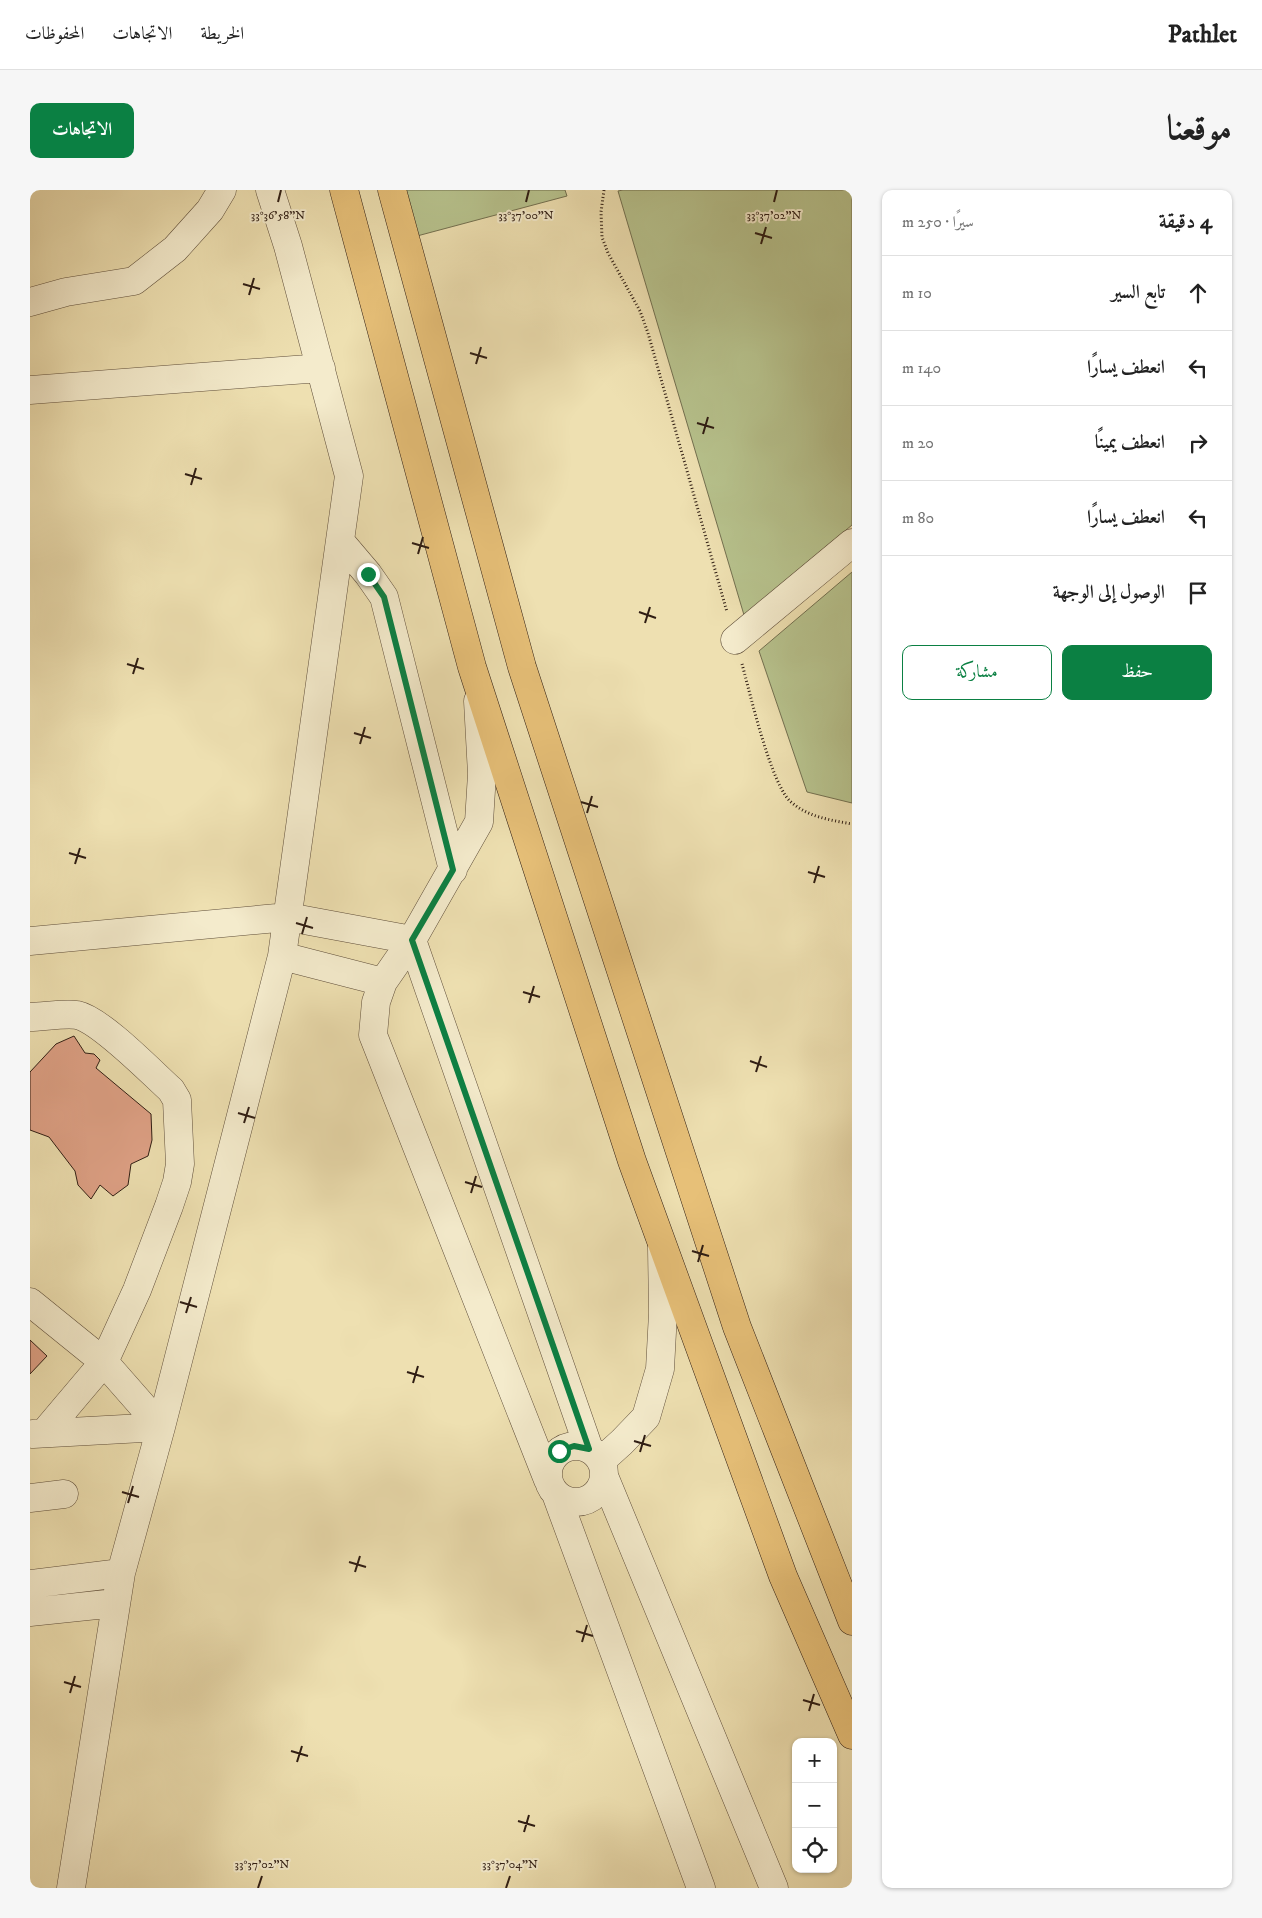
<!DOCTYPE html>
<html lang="ar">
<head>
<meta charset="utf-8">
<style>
	:root { --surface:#fff; --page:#f6f6f6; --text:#222; --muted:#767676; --line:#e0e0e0; --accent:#0b8043 }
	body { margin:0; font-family:"IM FELL DW Pica",Amiri,serif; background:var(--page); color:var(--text); direction:rtl }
	.controls { position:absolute; right:15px; bottom:15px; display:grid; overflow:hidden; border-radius:10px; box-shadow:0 1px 4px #0004 }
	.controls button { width:45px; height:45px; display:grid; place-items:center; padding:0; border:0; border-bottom:1px solid var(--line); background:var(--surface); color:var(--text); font:25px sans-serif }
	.stop { position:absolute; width:15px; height:15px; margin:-11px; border:4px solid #0b8043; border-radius:50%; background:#fff }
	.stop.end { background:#0b8043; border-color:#fff; box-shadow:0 1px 5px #0008 }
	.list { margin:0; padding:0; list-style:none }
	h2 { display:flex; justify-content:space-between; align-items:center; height:65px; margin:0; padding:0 20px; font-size:21px }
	h2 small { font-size:16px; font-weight:400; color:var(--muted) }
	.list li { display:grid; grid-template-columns:32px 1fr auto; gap:15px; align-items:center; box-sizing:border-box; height:75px; padding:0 20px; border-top:1px solid var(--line) }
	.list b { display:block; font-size:19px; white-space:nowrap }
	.list em { font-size:16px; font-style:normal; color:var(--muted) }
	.actions { display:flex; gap:10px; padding:15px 20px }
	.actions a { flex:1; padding:11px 0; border:1px solid var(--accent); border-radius:10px; text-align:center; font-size:18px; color:var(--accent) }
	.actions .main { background:var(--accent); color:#fff }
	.icon { flex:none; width:28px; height:28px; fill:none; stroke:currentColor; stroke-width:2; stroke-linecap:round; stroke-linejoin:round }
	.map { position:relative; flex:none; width:822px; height:1698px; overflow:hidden; direction:ltr; border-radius:10px }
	header { display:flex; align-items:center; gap:30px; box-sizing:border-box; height:70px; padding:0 25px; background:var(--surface); border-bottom:1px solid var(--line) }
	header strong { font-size:24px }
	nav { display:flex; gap:28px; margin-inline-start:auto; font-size:18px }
	.intro { display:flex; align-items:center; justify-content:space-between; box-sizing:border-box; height:120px; padding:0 30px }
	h1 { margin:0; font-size:35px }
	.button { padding:12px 22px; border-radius:10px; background:var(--accent); color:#fff; font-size:18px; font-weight:700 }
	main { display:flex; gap:30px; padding:0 30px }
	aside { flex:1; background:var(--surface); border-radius:10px; box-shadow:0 1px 4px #0004 }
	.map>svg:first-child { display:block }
</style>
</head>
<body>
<header>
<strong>Pathlet</strong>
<nav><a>الخريطة</a><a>الاتجاهات</a><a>المحفوظات</a></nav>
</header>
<div class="intro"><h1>موقعنا</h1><a class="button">الاتجاهات</a></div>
<main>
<aside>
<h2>4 دقيقة<small>سيرًا · 250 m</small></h2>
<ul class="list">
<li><svg class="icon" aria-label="ahead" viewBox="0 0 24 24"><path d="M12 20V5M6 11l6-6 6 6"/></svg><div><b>تابع السير</b></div><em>10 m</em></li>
<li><svg class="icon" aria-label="left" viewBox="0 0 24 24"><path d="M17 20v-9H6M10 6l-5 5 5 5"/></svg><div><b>انعطف يسارًا</b></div><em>140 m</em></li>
<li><svg class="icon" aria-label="right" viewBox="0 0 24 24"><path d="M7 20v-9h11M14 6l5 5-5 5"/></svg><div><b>انعطف يمينًا</b></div><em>20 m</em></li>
<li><svg class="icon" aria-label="left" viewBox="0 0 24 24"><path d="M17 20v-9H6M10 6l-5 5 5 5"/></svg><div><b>انعطف يسارًا</b></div><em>80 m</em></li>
<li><svg class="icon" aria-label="arrive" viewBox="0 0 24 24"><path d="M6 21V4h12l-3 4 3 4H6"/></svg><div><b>الوصول إلى الوجهة</b></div></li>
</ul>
<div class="actions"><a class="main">حفظ</a><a>مشاركة</a></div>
</aside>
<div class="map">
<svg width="822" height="1698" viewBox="0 0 822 1698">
	<rect width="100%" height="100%" fill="#eee0b1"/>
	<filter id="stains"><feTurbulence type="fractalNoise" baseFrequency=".004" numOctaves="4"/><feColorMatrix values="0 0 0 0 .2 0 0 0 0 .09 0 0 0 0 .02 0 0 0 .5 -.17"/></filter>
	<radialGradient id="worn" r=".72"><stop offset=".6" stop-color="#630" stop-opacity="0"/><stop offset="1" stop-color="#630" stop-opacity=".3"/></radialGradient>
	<path fill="#b7c28d" stroke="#737050" d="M375,0H535L537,6L387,46Z
		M593,0H822V335L714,425L588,1Z
		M822,382V613L777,602L729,461Z"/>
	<path fill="#dfa186" stroke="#2f1d13" d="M44,846L55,863L64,864L70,870L66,878L121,924L122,950L118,966L101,974L98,995L83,1006L70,995L61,1009L48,995L45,981L19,947L0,940V882L26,854Z
		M0,1150L17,1166L0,1184Z"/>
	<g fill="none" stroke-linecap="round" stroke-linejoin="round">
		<g stroke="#5f4e3a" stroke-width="29">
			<path id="minor" d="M0,112L36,102L104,91L145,59L180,20L192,0
				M0,200L291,178
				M310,351L338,384L354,407L423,680
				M705,450L822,353
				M448,511L452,584L449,632L382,750L353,792L346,812L343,845L518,1290
				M0,751L258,727L382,750L559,1259
				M252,766L353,792
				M0,827C13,827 34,823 47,825C71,830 121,882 141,900L147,910L150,974L147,992L139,1016L107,1100L74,1172L14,1243
				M0,1112L74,1172L131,1237
				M3,1244L131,1237
				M518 1284a28 28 0 1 1 56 0a28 28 0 1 1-56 0Z
				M571,1271L592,1252L616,1227L630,1179L633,1123L632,1058
				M574,1286L744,1698
				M526,1304L671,1698
				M0,1308L34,1304
				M0,1394L91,1383
				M0,1422L86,1413
				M41,1698L91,1383L131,1237L252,766L319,286L258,56L240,0"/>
		</g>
		<g stroke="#2f1d13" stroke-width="29">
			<path id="highway" d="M314,0L442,477L602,971L753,1386L822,1545
				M362,0L492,477L707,1137L822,1431"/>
		</g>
		<path stroke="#2f1d13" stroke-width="3" stroke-dasharray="1 2.5" stroke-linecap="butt" d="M574,0L571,22L572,47L578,63L610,121L618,143L697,422
			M712,474C720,503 741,595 761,612C778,627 800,630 822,634"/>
		<use href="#minor" stroke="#f4ebcc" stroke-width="28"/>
		<use href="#highway" stroke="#e7c078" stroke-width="28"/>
	</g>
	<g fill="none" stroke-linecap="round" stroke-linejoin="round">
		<path stroke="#0b8043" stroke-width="6" d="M338,384L354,407L423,680L382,750L559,1259L544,1256L529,1261"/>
	</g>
	<path fill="none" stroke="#2f1d13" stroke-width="2" d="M248,12L251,0M496,12L499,0M744,12L747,0M725,43L742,48M731,54L736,37M213,94L230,99M219,105L224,88M440,163L457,168M446,174L451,157M667,233L684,238M673,244L678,227M155,284L172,289M161,295L166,278M382,353L399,358M388,364L393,347M609,422L626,428M615,433L620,417M97,474L114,479M103,484L108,468M324,543L341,548M330,554L335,537M551,612L568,617M557,623L562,606M39,663L56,668M45,674L50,658M778,682L795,687M784,693L789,676M266,733L283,738M272,744L277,727M493,802L510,807M499,813L504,796M720,871L737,877M726,882L731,866M208,923L225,928M214,933L219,917M435,992L452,997M441,1003L446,986M662,1061L679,1066M668,1072L673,1055M150,1112L167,1117M156,1123L161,1107M377,1182L394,1187M383,1193L388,1176M604,1251L621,1256M610,1262L615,1245M92,1302L109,1307M98,1313L103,1296M319,1372L336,1377M325,1382L330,1366M546,1441L563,1446M552,1452L557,1435M34,1492L51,1497M40,1503L45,1486M773,1510L790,1515M779,1521L784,1504M261,1561L278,1566M267,1572L272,1556M488,1631L505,1636M494,1642L499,1625M228,1698L232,1686M476,1698L480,1686"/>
	<g font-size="12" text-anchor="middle" fill="#2f1d13" stroke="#f4ebcc" stroke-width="4" stroke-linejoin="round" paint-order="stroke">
		<text x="248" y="29">33°36'58"N</text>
		<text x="496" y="29">33°37'00"N</text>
		<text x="744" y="29">33°37'02"N</text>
		<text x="232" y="1678">33°37'02"N</text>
		<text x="480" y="1678">33°37'04"N</text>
	</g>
	<rect width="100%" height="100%" filter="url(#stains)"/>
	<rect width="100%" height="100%" fill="url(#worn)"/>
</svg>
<div class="controls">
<button>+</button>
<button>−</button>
<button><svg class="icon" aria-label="locate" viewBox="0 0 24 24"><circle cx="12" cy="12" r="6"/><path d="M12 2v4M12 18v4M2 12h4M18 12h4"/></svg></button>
</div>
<div class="stop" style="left:529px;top:1261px"></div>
<div class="stop end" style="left:338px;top:384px"></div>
</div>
</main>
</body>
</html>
